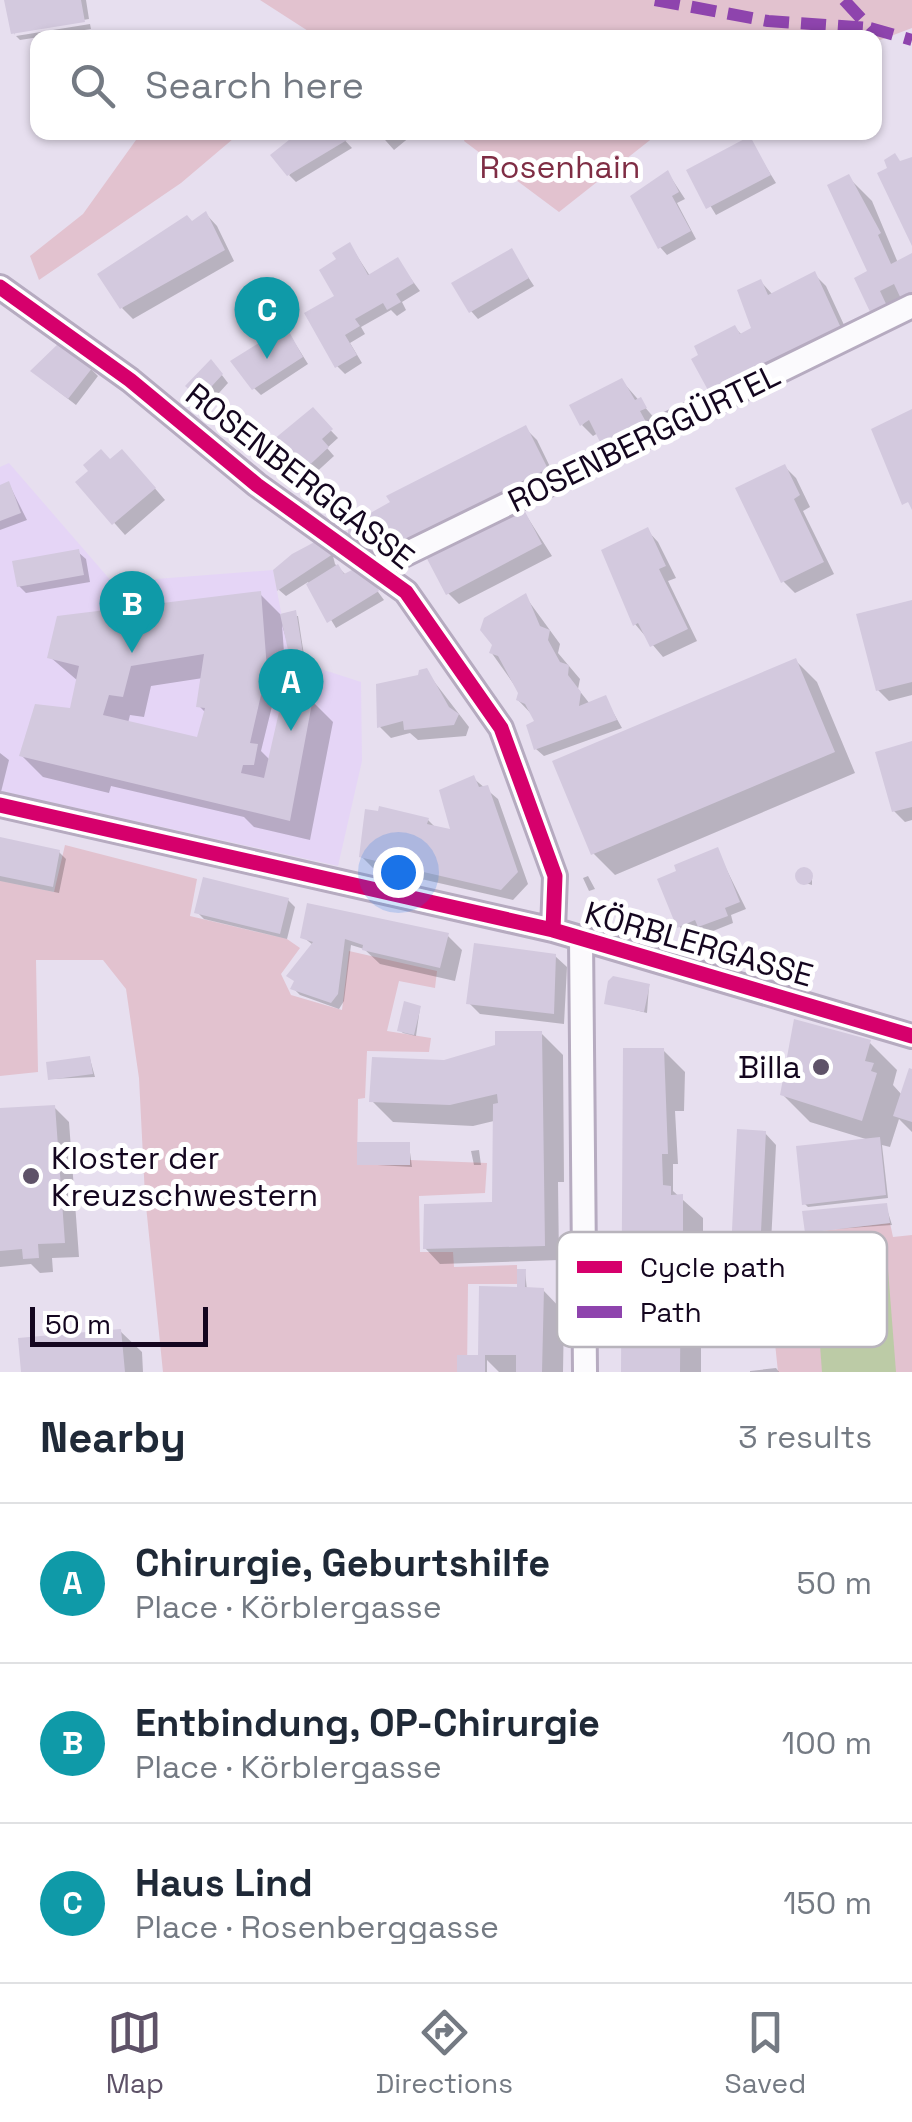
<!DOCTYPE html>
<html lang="en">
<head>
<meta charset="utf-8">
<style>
	:root { --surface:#fff; --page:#f6f6f7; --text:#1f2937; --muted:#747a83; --line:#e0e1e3; --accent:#5e5268 }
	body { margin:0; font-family:"Space Grotesk",sans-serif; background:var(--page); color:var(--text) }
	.scale { position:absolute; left:30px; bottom:25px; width:178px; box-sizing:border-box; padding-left:10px; border:5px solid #14061f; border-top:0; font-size:28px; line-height:35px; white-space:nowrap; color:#14061f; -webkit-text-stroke:8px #fff; paint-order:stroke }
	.you { position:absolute; left:398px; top:872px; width:35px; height:35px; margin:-25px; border:8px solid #fff; border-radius:50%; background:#1a73e8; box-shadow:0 0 0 15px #1a73e833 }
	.badge { display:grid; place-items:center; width:65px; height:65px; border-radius:50%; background:var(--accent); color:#fff; font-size:32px; font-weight:700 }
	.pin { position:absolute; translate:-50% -82px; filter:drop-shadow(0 2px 5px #0008) }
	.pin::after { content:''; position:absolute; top:52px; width:35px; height:30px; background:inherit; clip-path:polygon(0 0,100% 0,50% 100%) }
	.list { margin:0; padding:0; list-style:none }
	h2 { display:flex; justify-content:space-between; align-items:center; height:130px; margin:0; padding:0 40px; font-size:42px }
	h2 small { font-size:32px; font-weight:400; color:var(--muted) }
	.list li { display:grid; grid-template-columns:65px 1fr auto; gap:30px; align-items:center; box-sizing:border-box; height:160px; padding:0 40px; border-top:2px solid var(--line) }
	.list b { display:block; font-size:38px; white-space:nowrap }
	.list p { margin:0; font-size:32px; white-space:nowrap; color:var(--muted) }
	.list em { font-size:32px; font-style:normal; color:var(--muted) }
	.icon { flex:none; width:55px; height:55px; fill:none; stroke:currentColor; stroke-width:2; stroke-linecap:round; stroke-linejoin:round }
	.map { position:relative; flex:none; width:912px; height:1372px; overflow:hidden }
	.search { position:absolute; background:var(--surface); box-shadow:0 2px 8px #0004; left:30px; right:30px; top:30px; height:110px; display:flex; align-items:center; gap:25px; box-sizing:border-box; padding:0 35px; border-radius:20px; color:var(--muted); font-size:38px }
	.sheet { height:610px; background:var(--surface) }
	nav { display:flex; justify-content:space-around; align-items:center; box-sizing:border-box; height:140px; border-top:2px solid var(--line); background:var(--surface); font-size:28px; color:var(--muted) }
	nav a { display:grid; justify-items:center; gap:5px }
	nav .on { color:var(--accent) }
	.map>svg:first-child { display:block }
</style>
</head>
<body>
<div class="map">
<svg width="912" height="1372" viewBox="0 0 912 1372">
	<rect width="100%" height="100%" fill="#e7dfef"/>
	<path fill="#e5d5f6" d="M9,463L119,590L156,579L273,570L290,659L361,682L362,761L338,866L0,791V467Z"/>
	<path fill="#e2c2cf" d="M260,0H912V28L875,42L874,38H319Z
		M141,133H240L181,183L39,280L30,256L83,214Z
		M467,133V132L659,133L559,212L464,141Z
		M65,845L197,879L190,916L287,939L300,948L281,974L291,995L342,1010L349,951L437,971L435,988L399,981L387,1031L431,1038L429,1052L367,1051L365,1098L358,1099L357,1165H409L410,1160L487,1163L485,1193L419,1196L420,1252H453L454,1267L517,1265V1284H468L467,1372H163L145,1196L139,1078L126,989L103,960H36L38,1072L0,1076V881L54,892Z
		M890,1223L893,1237L912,1235V1372H778L766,1256L794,1252L795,1234Z"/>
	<path fill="#bccba6" d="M886,1244L896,1372H822L813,1249Z"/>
	<path fill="#0003" fill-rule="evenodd" d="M7,0H86L89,19L15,31V35Z
		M90,24L91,29L20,40L16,36Z
		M337,132L352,148L296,182L289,175Z
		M378,132H416L394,150Z
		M749,139L776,183L716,215L689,171Z
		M668,173L685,199L677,203L696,239L667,255L660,247Z
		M848,177L872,201L898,263L912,256V308L889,330Z
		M206,214L217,226L234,261L133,319L122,308L192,223Z
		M350,245L370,276L397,260L420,291L402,302L406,310L397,316L391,310L361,327L365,334L350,343L362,363L345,374L337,366V296L339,260Z
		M511,251L534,286L478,319L471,311Z
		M814,274L826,286L851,340L722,402L711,390L735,328L743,336L754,330L761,282L773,295Z
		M286,329L308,364L261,395L254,388Z
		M91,369L98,376L76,405L41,378Z
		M218,370L228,383L209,404L195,393Z
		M622,381L656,420L614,454L598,433L593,436L582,425Z
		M312,411L338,438L327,448L334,456L311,477L277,440Z
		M526,429L537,440L557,481L423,548L412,536L415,546L381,564L357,545Z
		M110,462L133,463L165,500L125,535L78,482Z
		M785,467L796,478L810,507L803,511L834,574L795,593L784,582L739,489Z
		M9,484L27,520L0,530V487Z
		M521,507L552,556L459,604L448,593Z
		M647,530L658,542L676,578L668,581L697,641L663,657L635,624Z
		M331,548L335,564L347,576L367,577L384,600L336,628L308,582L286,596L279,590L276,571Z
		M78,552L86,559L90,582L26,593L19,586Z
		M260,594L282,616H298L305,662L292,658L282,625L287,693L311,700L333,722L310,840L254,827L244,817L111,786L109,793L43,777L22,756L72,711L78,681L50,657ZM203,678L199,706L206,713L199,740L128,723L130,715L144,717L151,686ZM277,686L287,688L270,760L261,751Z
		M525,596L560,644L558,653L580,679L578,689L590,704L605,698L622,728L544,756L536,749L540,723L518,700L520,693L491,652Z
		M912,602V695L889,701L878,690Z
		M796,661L817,682L855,773L615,875L593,853Z
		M426,671L469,727L466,736L418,740L410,733L391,738L380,727Z
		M912,743V820L905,822L894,811Z
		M0,753L9,760L1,792H0Z
		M473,778L498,799L528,884L513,900L373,868L361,856L428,820L436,828L453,833Z
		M0,840L59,852L66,859L59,893L0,881Z
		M717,850L746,909L731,915L733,923L708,933L702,927L686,934L679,926Z
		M799,871L812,875V885L799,881Z
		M588,876L595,889L589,891L583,878Z
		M288,900L295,907L287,939L204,919L197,912Z
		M447,935L462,950L455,981L380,964L364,949L351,945L344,1001L339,1009L300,995L293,988L313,945L303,937Z
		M555,956L567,967L564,1024L480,1014L469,1003Z
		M649,986L647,1013L607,1003Z
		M420,1008L416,1036L403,1033L400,1030Z
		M541,1033L563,1055L564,1182H558L559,1260L440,1264L425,1248L495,1205L498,1120L473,1126L393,1122L372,1101L444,1062Z
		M869,1042L897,1070L893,1085L902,1095L912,1072V1132L899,1119L890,1147L882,1145L888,1198L808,1207L805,1204L869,1140L810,1122L782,1094Z
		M663,1050L685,1072L684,1111H675L678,1164H673V1191L703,1218V1273H689L701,1285V1372H624Z
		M90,1059L95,1077L50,1079Z
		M54,1107L69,1122L79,1257L52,1258L53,1272L40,1273L31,1264L0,1267V1111Z
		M765,1133L776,1145L767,1322L742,1321L731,1310Z
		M409,1145L412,1167L360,1164Z
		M479,1150L481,1165H474L471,1151Z
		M886,1206L892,1225L807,1231Z
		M525,1271L527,1290H543L564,1312L563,1372H499L487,1360V1372H459L484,1357L480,1354L523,1290Z
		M120,1331L142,1352L143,1372H23Z
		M776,1368L779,1372H750V1371Z"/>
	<path fill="#d3c9de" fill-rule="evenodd" d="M4,0H81L85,22L11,34Z
		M299,132H340L347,140L287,176L270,155Z
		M750,136L771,175L706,209L686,170Z
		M895,153L900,161L912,157V246L877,173L887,168L884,160Z
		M668,170L679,192L672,196L691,231L658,249L630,196Z
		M849,174L881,233L878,235L891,264L912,253V296L902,301L894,284L880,291L888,308L872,316L854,278L867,271L827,185Z
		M206,211L225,250L120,309L97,274L187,215L192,221Z
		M350,242L368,275L398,257L414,283L396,294L401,302L387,310L383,303L355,319L360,326L345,335L357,355L335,368L304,313L334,296L319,270L336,259L332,253Z
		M512,248L529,278L469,313L451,283Z
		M815,271L841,328L709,392L691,359L698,355L694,346L735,325L740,334L751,328L737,290L761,279L768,295Z
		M286,326L303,357L252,390L230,361Z
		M60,342L93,367L68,399L30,371Z
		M211,359L223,374L200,399L185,386Z
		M622,378L635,400L641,397L647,408L640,411L646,422L601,444L589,420L580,426L569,405Z
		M313,407L333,429L322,439L329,447L302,472L273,440Z
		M912,409V510L908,502L902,505L871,429Z
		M526,425L548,469L372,558L347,539L349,525L390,502L386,496Z
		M101,449L110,459L122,449L156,488L112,525L75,482L88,471L83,465Z
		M785,464L800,495L794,499L824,562L781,583L735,488Z
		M9,481L21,513L0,521V485Z
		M521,504L542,544L446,595L425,555Z
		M648,527L666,566L659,569L688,629L650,647L638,623L633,626L601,550Z
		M324,537L333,554L277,591L273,570L292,554Z
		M79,549L84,575L17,587L12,561Z
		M338,564L344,574L360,566L366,570L379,591L327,623L306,584Z
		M261,591L267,669L277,672L272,697L261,695L250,743L258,744L254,765H243L241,773L264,778L284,690L313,698L290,821L19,756L35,704L70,708L79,666L47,658L57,616ZM204,654L196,707L205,708L197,737L103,715L109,695L123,697L131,666Z
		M526,593L540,626L550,630L548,640L560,662L569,665L568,675L581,692L579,706L606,695L617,720L534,750L526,725L534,721L525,704L516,700L518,693L498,656L489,653L492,645L480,630L484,618Z
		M912,600V682L876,691L856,614Z
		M296,610L304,660L290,659L280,614Z
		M796,658L835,752L591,855L552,761Z
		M427,668L449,707L459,714L454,725L404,730L403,721L377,728L376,684L418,675L419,670Z
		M912,741V807L892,812L875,752Z
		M474,775L479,787L488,785L518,872L501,890L359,857L365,809L378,811L379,806L429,818L427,824L450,829L439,790Z
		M0,837L60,850L53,887L0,876Z
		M718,847L740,902L725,908L728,916L698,927L695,920L677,928L657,879L676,871L674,865Z
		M795 876a9 9 0 1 1 18 0a9 9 0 1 1-18 0Z
		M203,877L289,898L280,934L194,913Z
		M307,903L449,933L440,968L362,950L363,945L345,939L338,994L331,1003L290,989L294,981L286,976L313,942L300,938Z
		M474,943L556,954L554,1014L466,1004Z
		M613,976L650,984L644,1012L604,1004L608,981Z
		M404,1001L421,1006L414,1035L397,1031Z
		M794,1019L871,1040L865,1061L874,1063L871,1071L877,1073L862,1121L780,1095Z
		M495,1031H542L545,1246L423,1249L424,1204L492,1202L493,1104L498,1103L497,1094L450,1105L369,1102L372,1057L444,1060L495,1045Z
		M623,1048H664L668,1154H662L663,1185L671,1186V1195L683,1194V1252L671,1253V1261H681L680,1372H621Z
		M90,1056L93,1074L48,1080L46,1062Z
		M909,1068L912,1069V1122L893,1116Z
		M55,1105L65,1243L38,1244L39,1258L23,1259L22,1249L0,1251V1108Z
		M737,1129L766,1131L757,1312L728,1311Z
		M880,1137L886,1195L802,1205L796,1146Z
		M357,1142H410V1165H357Z
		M887,1203L890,1223L805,1233L802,1211Z
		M517,1269H526L525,1287L544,1288L542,1372H516V1355H485V1372H457V1355H478L479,1286L517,1287Z
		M121,1329L125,1372H21L18,1338Z"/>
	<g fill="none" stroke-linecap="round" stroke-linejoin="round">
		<g stroke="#b6abc0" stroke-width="28">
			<path id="minor" d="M0,287L130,380L257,485L406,592L501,728L555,876L553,930
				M375,569L912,306
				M0,805L553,930L912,1036
				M581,938L585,1372"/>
		</g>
		<use href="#minor" stroke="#fbfafd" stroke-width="22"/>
		<path stroke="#8e44ad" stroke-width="12" stroke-dasharray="25 12" stroke-linecap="butt" d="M655,0L768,21L870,28
			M844,0L870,28L912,40"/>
		<g stroke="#fff" stroke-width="21">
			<path id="cycleway" d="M0,287L130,380L257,485L406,592L501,728L555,876L553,930
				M0,805L553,930L912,1036"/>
		</g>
		<use href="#cycleway" stroke="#d6006c" stroke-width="15"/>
	</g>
	<g fill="#5e5268" stroke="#fff" stroke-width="4">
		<circle cx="821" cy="1067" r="10"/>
		<circle cx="31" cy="1176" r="10"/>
	</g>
	<g text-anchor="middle" stroke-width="10" stroke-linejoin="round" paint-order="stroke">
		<g font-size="32" fill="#7f2d44" stroke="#fff">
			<text x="560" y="178">Rosenhain</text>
		</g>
		<g font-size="32" fill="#14061f" stroke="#fff">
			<text transform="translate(644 438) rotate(-26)" y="11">ROSENBERGGÜRTEL</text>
			<text transform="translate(300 476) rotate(38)" y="11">ROSENBERGGASSE</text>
			<text transform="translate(699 944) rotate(16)" y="11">KÖRBLERGASSE</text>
		</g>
		<g font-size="32" fill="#14061f" stroke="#fff" text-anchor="end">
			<text x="801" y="1078">Billa</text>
			<text x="51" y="1169" text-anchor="start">Kloster der<tspan x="51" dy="37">Kreuzschwestern</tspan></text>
		</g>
	</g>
	<rect x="557" y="1232" width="330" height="115" rx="15" fill="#fff" stroke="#b8b4bc" stroke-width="2.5"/>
	<rect x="577" y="1261" width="45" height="12" fill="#d6006c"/>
	<rect x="577" y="1306" width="45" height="12" fill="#8e44ad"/>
	<g font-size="28" fill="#14061f">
		<text x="640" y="1277">Cycle path</text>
		<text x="640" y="1322">Path</text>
	</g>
</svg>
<div class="scale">50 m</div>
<div class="you"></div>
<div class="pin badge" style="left:291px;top:731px;background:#0f9aa8">A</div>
<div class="pin badge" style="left:132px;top:653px;background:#0f9aa8">B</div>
<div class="pin badge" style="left:267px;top:359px;background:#0f9aa8">C</div>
<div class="search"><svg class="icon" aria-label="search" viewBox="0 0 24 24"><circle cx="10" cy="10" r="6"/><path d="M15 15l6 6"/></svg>Search here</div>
</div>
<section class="sheet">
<h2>Nearby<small>3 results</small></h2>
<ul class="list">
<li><span class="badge" style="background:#0f9aa8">A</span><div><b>Chirurgie, Geburtshilfe</b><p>Place · Körblergasse</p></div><em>50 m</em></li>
<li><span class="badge" style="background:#0f9aa8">B</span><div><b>Entbindung, OP-Chirurgie</b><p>Place · Körblergasse</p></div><em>100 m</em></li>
<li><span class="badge" style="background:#0f9aa8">C</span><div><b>Haus Lind</b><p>Place · Rosenberggasse</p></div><em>150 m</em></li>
</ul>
</section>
<nav>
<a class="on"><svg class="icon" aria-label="map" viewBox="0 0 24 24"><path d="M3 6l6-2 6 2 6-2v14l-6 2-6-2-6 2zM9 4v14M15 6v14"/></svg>Map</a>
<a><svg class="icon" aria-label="directions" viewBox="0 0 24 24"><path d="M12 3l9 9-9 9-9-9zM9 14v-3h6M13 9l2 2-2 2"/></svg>Directions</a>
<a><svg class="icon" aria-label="saved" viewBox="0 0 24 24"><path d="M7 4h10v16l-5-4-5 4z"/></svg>Saved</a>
</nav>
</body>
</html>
